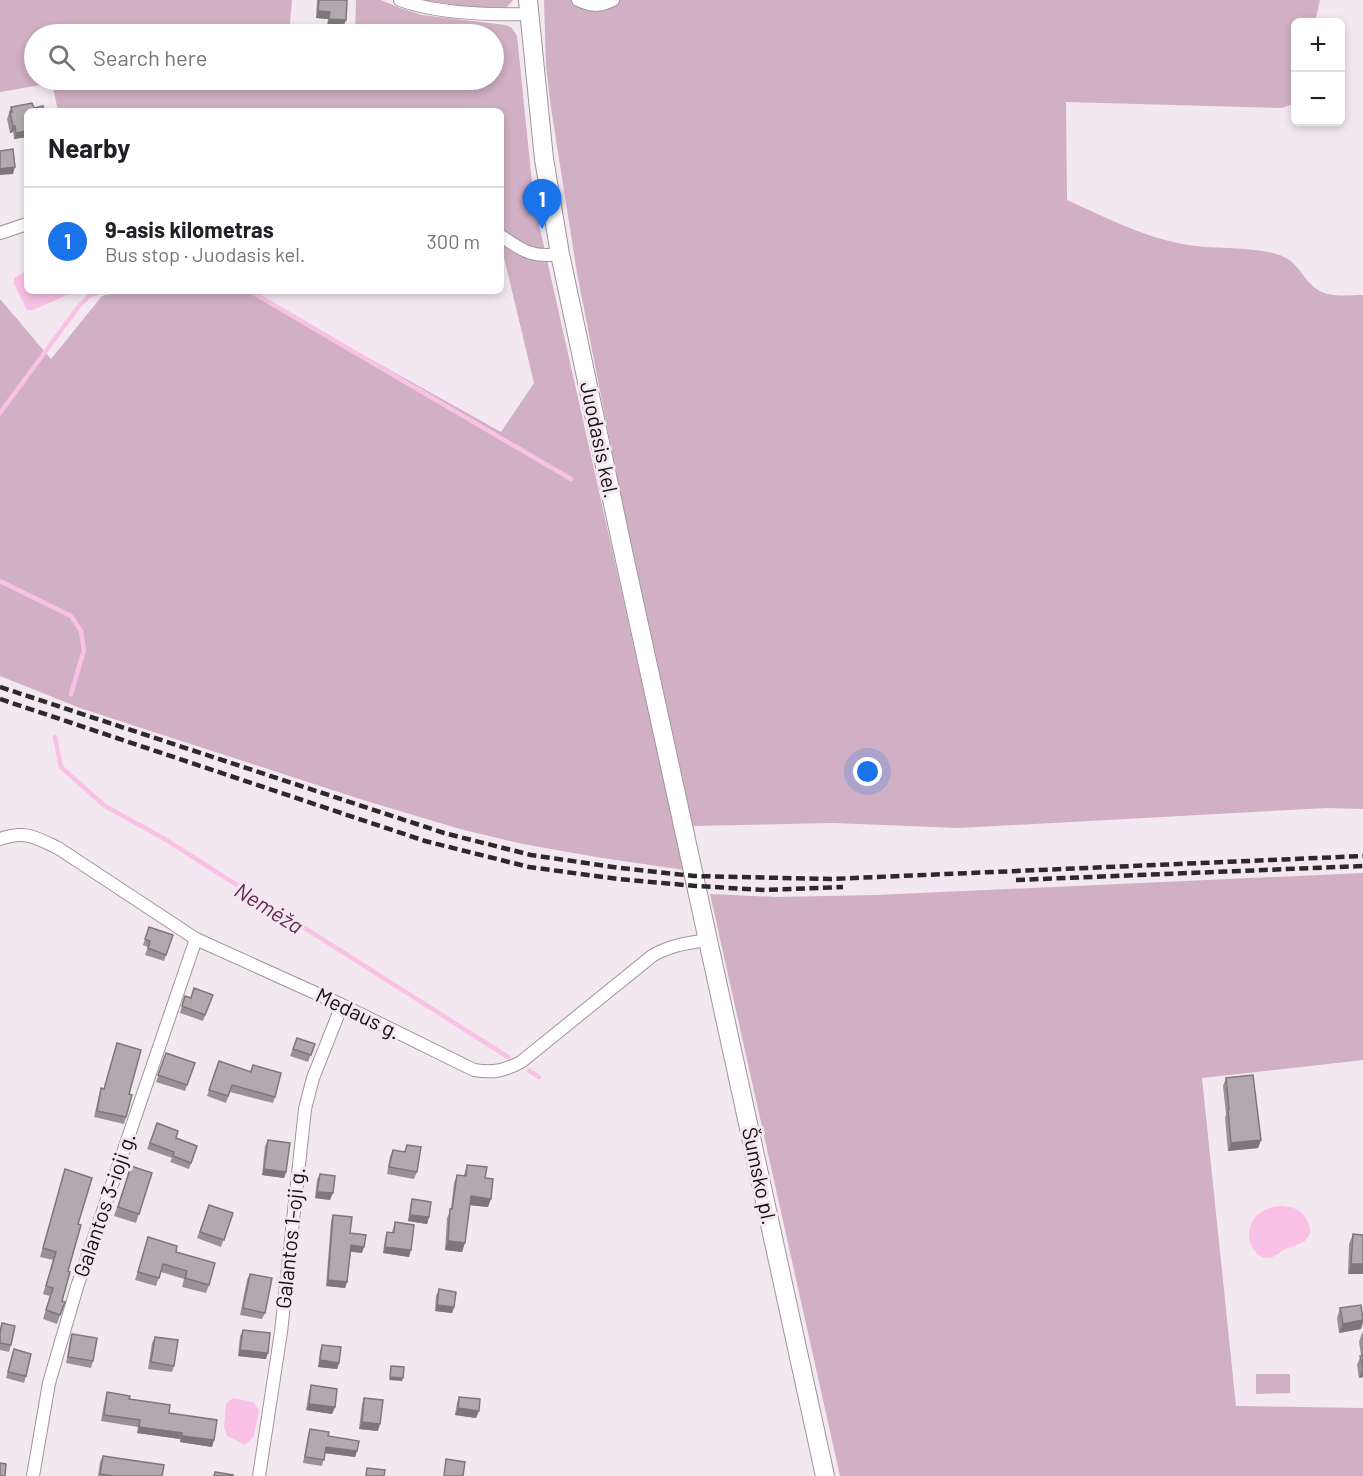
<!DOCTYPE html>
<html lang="en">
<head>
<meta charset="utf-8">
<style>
	:root { --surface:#fff; --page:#f2f2f2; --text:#202124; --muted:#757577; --line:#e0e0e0; --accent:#1a73e8 }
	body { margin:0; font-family:Barlow,sans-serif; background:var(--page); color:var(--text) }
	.controls { position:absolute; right:18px; top:18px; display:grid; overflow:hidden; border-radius:9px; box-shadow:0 3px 9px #0003 }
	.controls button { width:54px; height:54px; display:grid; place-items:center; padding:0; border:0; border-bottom:2px solid var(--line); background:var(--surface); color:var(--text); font:30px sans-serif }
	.you { position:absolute; left:868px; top:772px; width:21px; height:21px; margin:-15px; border:4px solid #fff; border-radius:50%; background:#1a73e8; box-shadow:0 0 0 9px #1a73e833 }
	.badge { display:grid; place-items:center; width:39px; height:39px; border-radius:50%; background:var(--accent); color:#fff; font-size:20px; font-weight:700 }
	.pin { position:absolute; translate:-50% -50px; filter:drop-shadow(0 2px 3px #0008) }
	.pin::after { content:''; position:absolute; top:32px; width:21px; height:18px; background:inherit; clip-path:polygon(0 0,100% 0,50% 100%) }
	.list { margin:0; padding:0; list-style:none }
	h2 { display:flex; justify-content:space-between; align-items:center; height:78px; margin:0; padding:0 24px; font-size:26px }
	h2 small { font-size:20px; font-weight:400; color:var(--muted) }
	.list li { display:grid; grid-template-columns:39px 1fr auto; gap:18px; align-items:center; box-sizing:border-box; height:108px; padding:0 24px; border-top:2px solid var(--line) }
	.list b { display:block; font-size:22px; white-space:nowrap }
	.list p { margin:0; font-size:20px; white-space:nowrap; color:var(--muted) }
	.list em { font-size:20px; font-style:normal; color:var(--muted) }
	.icon { flex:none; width:33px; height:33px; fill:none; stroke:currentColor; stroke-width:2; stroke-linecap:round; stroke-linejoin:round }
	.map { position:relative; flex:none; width:1363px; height:1476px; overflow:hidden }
	.search { position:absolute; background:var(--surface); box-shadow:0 3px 9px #0003; left:24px; top:24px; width:480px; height:66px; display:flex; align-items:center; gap:15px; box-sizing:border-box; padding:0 21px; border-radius:33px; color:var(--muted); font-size:22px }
	.panel { position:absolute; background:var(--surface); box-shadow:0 3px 9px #0003; left:24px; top:108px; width:480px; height:186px; border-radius:9px }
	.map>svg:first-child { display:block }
</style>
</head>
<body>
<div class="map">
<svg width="1363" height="1476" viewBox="0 0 1363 1476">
	<rect width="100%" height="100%" fill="#f4e8f0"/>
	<path fill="#d1afc4" d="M0,0H292L289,34H34V80H494V34H355L356,0H381L400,8L422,15L506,25L512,28L517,36L534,202L684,870L596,857L523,844L460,829L363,800L80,708L0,676V299L51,359L102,296L122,291H255L254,294L501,432L534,383L501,245V111H58L52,83L0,92Z
		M422,0H513L507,7L500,11Z
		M544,0H1320L1315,22H1296L1295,103L1282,108L1066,102L1067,200C1105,217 1141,236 1182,244C1212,250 1244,246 1273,253C1301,260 1299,277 1318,290C1330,298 1350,295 1363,295V809L1327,808L959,828L833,823L693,826L617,478L577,273L551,108L546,66Z
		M1363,873V1060L1202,1078L1236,1406L1363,1408V1476H840L710,894L776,897L876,895Z
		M1256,1374H1290V1393L1256,1394Z"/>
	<path fill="#f9c1e5" d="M27,271V291H76L33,310H27L14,284V278Z
		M1278,1206C1284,1206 1290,1206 1296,1209C1306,1214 1316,1230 1306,1240C1300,1245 1292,1246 1285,1249C1280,1252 1275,1257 1269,1258C1247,1260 1235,1213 1278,1206Z
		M233,1398L253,1402L259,1410L254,1436L245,1445L227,1436L224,1427L226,1404Z"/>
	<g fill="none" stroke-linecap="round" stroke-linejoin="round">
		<path stroke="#f9c1e5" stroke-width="4.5" d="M250,291L571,479
			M0,413L79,306L90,295L103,291
			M0,581L71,616L81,631L84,650L71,694
			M55,737L61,767L105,806L163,838L508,1057
			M529,1071L539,1077"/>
		<g stroke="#9f949b" stroke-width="14">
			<path id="minor" d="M400,0C436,13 490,15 529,14
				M578,0C592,6 599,7 613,0
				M0,233L27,224
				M501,236C523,251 532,258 560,254
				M0,839C25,830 35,837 58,848L196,939L342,1005L474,1070C493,1073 504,1071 521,1062L652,956C670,945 688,943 708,940
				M33,1476L49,1383L77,1287L196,939
				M259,1476L281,1332L305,1109L313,1078L342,1005"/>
		</g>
		<g stroke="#9f949b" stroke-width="20">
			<path id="primary" d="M528,0L544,159L560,254L623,551L825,1476"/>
		</g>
		<use href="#minor" stroke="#fff" stroke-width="12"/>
		<use href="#primary" stroke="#fff" stroke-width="18"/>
		<path stroke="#2d282b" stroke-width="4.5" stroke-dasharray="9 4.5" stroke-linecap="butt" d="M0,687L444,833L531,855L620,868L694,876L831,879L1363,856
			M0,699L425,841L529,867L618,879L696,886L765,890L843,887
			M1016,880L1363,866"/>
	</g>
	<path fill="#9b9096" d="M317,0H347L346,20L343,27L327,26L328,19L316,18Z
		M11,107L27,111V137L14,139L13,132L10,133L7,119Z
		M149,927L173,935L164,961L145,955L148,947L143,945Z
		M213,995L203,1021L180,1013L185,996L191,998Z
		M297,1038L315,1044L308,1062L290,1056Z
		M117,1043L129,1094L126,1117L124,1124L94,1117L99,1095L101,1088L104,1089Z
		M166,1053L195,1063L185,1091L156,1082Z
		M219,1061L250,1072L253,1065L275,1097L273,1103L230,1092L226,1103L207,1096Z
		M1226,1078L1261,1140L1258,1148L1228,1151L1225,1118L1226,1114L1223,1086Z
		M157,1123L176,1138L197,1146L189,1169L170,1162L172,1158L147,1149Z
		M268,1140L286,1172L284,1178L262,1175L265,1146Z
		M407,1145L417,1172L414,1179L387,1174L390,1156L393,1150L404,1152Z
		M467,1165L485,1178L488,1207L470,1205L462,1252L445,1250L447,1218L451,1209L454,1183L457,1175H464Z
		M131,1166L152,1173L136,1223L114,1216Z
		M65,1169L78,1224L62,1301L60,1315L57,1324L43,1319L50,1296L43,1294L53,1260L40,1257Z
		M320,1174L330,1200L315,1198L317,1180Z
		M412,1199L429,1217L427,1224L408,1221L410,1206Z
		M209,1205L233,1213L221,1247L197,1238Z
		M333,1215L350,1233L362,1253L351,1252L347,1282L345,1288L326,1286L331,1221Z
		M395,1222L409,1257L383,1253L385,1238L387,1232H392Z
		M1353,1234L1363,1235L1348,1274L1349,1244Z
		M148,1237L176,1252L209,1285L206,1293L182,1287L184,1279L161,1272L156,1286L135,1280Z
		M250,1274L265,1313L262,1319L240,1315L247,1280Z
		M439,1289L454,1307L452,1313L435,1311L436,1296Z
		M1340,1308L1363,1313V1323L1361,1329L1339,1333L1337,1318Z
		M2,1323L11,1345L9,1352L0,1350V1329Z
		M243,1330L266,1359L238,1356L240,1336Z
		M1362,1333H1363V1377L1359,1378L1357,1365L1361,1355L1359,1342Z
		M72,1334L93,1361L91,1368L66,1363L70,1340Z
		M155,1337L174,1366L172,1372L148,1369L152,1343Z
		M322,1345L339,1363L337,1369L318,1367L320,1351Z
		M14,1349L26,1376L24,1383L6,1378Z
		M311,1385L335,1407L332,1414L306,1410L309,1392Z
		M107,1392L169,1413L214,1440L212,1447L180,1442V1439L137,1433L138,1427L101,1421L105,1399Z
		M459,1397L476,1418L455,1415L457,1403Z
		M364,1398L378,1431L359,1429L362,1404Z
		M310,1429L328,1436L357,1451L355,1457L325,1453L322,1466L303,1463L308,1435Z
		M103,1456L162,1476H98L100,1462Z"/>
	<path fill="#7e767a" d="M318,11L330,12L328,19L316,18Z
		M329,19L346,20L343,27L327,26Z
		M13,126H15L13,132L10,133Z
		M27,131V137L14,139L16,133Z
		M15,167L13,174L0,175V169Z
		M1261,1140L1258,1148L1228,1151L1231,1143Z
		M264,1169L286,1172L284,1178L262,1175Z
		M317,1192L333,1193L330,1200L315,1198Z
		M471,1196L491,1199L488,1207L468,1205Z
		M410,1215L429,1217L427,1224L408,1221Z
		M448,1241L465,1243L462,1252L445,1250Z
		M351,1245L364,1247L362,1253L349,1251Z
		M385,1247L411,1250L409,1257L383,1253Z
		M1351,1264H1363V1274H1348Z
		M328,1280L347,1282L345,1288L326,1286Z
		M437,1305L454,1307L452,1313L435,1311Z
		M1363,1320L1361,1329L1339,1333L1343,1324Z
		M240,1350L268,1353L266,1359L238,1356Z
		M320,1360L339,1363L337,1369L318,1367Z
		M1363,1368V1377L1359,1378Z
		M390,1377L403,1378L402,1381L389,1380Z
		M309,1404L335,1407L332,1414L306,1410Z
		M458,1408L479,1411L476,1418L455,1415Z
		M362,1422L380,1424L378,1431L359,1429Z
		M139,1427L182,1433L180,1439L137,1433Z
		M182,1436L214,1440L212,1447L180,1442Z
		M326,1447L357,1451L355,1457L324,1453Z"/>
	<path fill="#b4a8af" stroke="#7e767a" stroke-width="1.5" d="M319,0H347L346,20L329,19L330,12L318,11Z
		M32,103L34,108L43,106L44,111H27V131L16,133L15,126H13L10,112H12L11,107Z
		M13,149L15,167L0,169V151Z
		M149,927L173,935L166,955L148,948L150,941L145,939Z
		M194,988L213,995L205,1015L182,1006L185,996L191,998Z
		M297,1038L315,1044L311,1055L293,1049Z
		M117,1043L141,1050L129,1094L132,1095L126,1117L97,1111L101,1088L104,1089Z
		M166,1053L195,1063L187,1085L158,1075Z
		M219,1061L251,1072L253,1065L281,1073L275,1097L232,1085L228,1096L209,1090Z
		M1253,1075L1261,1140L1231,1143L1228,1109H1229L1226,1078Z
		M157,1123L178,1131L176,1138L197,1146L191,1163L173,1156L174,1152L150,1143Z
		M268,1140L290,1143L286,1172L264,1169Z
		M407,1145L421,1147L417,1172L389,1167L393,1150L405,1152Z
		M467,1165L487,1167L485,1178L493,1179L491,1199L471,1196L465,1243L448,1241L450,1209H452L457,1175L466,1176Z
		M131,1166L152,1173L139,1214L118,1207Z
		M65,1169L92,1178L78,1224L81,1225L68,1271L70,1272L62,1301L65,1302L60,1315L46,1310L53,1288L46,1286L56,1252L43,1248Z
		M320,1174L335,1176L333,1193L317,1192Z
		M412,1199L431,1202L429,1217L410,1215Z
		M209,1205L233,1213L224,1240L200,1232Z
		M333,1215L352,1217L350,1233L366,1235L364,1247L351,1245L347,1282L328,1280Z
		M395,1222L414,1225L411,1250L385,1247L387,1232L394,1233Z
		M1353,1234L1363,1235V1264H1351Z
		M148,1237L177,1246L176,1252L215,1263L209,1285L185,1278L187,1271L163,1264L159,1278L138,1272Z
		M250,1274L272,1278L265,1313L243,1308Z
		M439,1289L456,1292L454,1307L437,1305Z
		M1361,1305L1363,1320L1343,1324L1340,1308Z
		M2,1323L15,1326L11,1345L0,1343V1333Z
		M243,1330L270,1333L268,1353L240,1350Z
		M72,1334L97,1338L93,1361L68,1357Z
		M155,1337L178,1340L174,1366L151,1362Z
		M322,1345L341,1347L339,1363L320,1360Z
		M14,1349L31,1354L26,1376L8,1372Z
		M1363,1355V1368L1360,1356Z
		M391,1366L404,1367L403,1378L390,1377Z
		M311,1385L337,1389L335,1407L309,1404Z
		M107,1392L130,1396L129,1399L170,1405L169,1413L217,1420L214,1440L182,1436V1433L139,1427L140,1420L104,1415Z
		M459,1397L480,1399L479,1411L458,1408Z
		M364,1398L383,1400L380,1424L362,1422Z
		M310,1429L329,1432L328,1436L359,1441L357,1451L326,1447L324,1460L305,1457Z
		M103,1456L164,1465L162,1476H114L100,1474Z
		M446,1459L465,1462L463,1476H444Z
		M0,1463L6,1464L5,1476H0Z
		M367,1468L385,1470L384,1476H366Z
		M215,1472L233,1475V1476H214Z"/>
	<g text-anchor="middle" stroke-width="6" stroke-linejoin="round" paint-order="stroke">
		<g font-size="21" fill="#110d10" stroke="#f4e8f0">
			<text transform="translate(599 440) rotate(78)" y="7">Juodasis kel.</text>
			<text transform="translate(358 1014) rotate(26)" y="7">Medaus g.</text>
			<text transform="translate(759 1176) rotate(78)" y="7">Šumsko pl.</text>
			<text transform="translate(105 1205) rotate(-71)" y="7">Galantos 3-ioji g.</text>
			<text transform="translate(291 1238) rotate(-84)" y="7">Galantos 1-oji g.</text>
		</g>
		<g font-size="22" font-style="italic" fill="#682856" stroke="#f4e8f0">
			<text transform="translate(269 908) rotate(32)" y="8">Nemėža</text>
		</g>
	</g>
</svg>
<div class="controls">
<button>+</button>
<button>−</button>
</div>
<div class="you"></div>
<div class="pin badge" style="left:542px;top:229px">1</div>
<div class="search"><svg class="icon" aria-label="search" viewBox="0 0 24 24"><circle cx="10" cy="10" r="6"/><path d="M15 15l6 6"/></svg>Search here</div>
<section class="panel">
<h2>Nearby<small></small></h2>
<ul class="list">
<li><span class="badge">1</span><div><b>9-asis kilometras</b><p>Bus stop · Juodasis kel.</p></div><em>300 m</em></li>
</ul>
</section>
</div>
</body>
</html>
